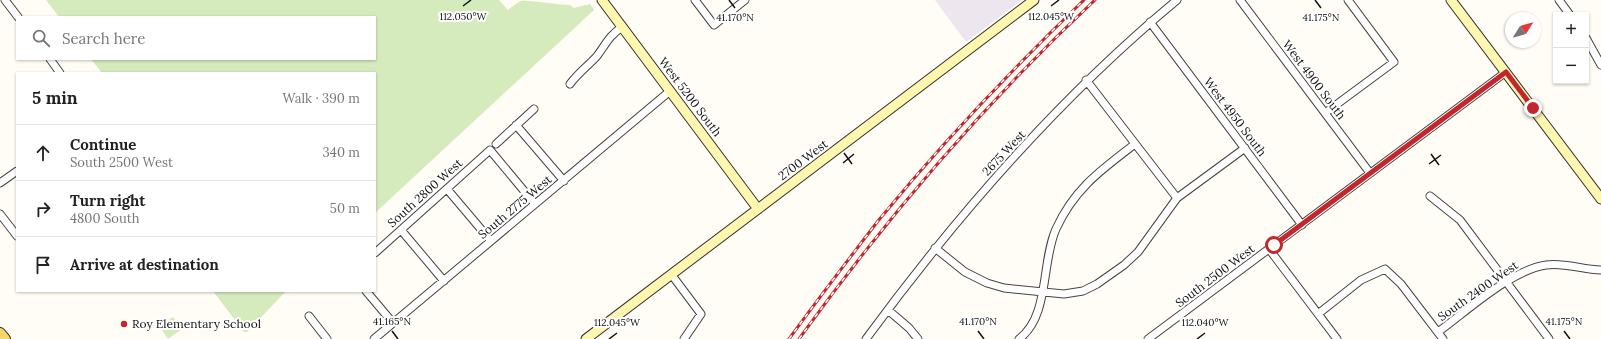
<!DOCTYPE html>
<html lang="en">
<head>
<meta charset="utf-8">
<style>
	:root { --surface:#fff; --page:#f6f6f6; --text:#222; --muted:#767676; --line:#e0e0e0 }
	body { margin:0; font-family:Lora,serif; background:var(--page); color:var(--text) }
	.controls { position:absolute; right:12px; top:12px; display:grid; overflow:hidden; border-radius:0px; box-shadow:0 1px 3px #0004 }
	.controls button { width:36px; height:36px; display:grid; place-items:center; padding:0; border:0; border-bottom:1px solid var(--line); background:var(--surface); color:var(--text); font:20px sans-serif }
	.compass { position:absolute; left:1505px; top:12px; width:36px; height:36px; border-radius:50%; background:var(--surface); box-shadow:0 1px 3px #0004; rotate:53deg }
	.stop { position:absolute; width:12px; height:12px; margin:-9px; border:3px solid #c4262e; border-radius:50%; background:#fff }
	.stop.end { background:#c4262e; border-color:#fff; box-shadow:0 1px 4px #0008 }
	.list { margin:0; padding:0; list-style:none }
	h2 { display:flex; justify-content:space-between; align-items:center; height:52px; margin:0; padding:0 16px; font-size:17px }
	h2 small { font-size:13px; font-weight:400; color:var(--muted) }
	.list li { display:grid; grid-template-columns:26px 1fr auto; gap:12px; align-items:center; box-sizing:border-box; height:56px; padding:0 16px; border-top:1px solid var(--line) }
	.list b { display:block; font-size:15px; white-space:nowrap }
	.list p { margin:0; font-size:13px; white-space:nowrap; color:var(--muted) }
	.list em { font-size:13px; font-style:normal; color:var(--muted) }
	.icon { flex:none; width:22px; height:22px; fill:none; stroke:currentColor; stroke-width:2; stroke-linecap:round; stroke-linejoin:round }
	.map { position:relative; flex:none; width:1601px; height:339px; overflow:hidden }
	.search { position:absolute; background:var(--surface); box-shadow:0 1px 3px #0004; left:16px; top:16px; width:360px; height:44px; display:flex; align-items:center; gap:10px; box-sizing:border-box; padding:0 14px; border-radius:0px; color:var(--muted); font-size:15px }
	.panel { position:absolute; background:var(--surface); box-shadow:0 1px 3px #0004; left:16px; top:72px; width:360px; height:220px; border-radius:0px }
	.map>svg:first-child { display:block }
</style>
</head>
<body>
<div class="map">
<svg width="1601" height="339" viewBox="0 0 1601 339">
	<rect width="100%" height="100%" fill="#fffdf5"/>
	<path fill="#eee6ef" d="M935,0H1022L966,42Z"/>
	<path fill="#d5ebbd" d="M46,0H499L508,10C512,7 516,3 521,1C529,0 558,5 570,5L574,8L590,4L594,10L375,213V73H102L91,59H375V17H59Z
		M213,291H286L247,332H244Z
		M173,317L182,329L168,339L159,326Z"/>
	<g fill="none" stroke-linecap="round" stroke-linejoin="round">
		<g stroke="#444" stroke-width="9">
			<path id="street" d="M5,0L18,17
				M695,0L714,25L745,0
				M1240,0L1370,173
				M1559,0L1570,15
				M1150,22L1302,225
				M1586,38L1601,65
				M50,59L60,73
				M1086,80L1177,198
				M570,84C578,73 588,66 597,56C606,44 609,36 622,27
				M1325,113L1394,62L1348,0
				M516,125L564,181
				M496,144L534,109
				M0,183L17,171
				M447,189L491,241
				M1430,196L1460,220L1549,339
				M0,214L17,236
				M401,230L444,281
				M935,248L965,272L987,283L1004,288L1064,294L1083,291L1097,284L1124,265L1138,252L1177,198L1245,148
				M1269,249L1337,339
				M375,253L490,150L535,204
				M671,274L701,314L684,339
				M366,291L393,323
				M888,310L909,328L918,339
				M1318,314L1361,280L1385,269L1401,284L1443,339
				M309,316L327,339
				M1438,332C1467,311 1511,270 1546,265C1564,262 1583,270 1601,270
				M374,339L670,91
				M866,339C957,215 1059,98 1177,0
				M1019,339C1050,316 1041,262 1056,229C1074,189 1101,170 1135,144
				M1148,339L1506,72"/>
		</g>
		<g stroke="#333" stroke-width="11">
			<path id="secondary" d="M602,0L758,209
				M1451,0L1601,199
				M586,339L1034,0"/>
		</g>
		<g stroke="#222" stroke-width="12">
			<path id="primary" d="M0,333L5,339"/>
		</g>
		<use href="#street" stroke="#fff" stroke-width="7"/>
		<use href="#secondary" stroke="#fff6b0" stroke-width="9"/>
		<use href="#primary" stroke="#f9d66b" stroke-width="10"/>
		<g stroke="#c4262e" stroke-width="3">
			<path id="rail" d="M789,339C818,299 848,260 878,221C942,143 1011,70 1084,0
				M799,339C887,217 985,103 1095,0"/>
		</g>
		<use href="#rail" stroke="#fff" stroke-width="1.5" stroke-dasharray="4.5" stroke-linecap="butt"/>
	</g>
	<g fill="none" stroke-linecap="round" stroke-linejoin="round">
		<path stroke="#c4262e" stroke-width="5" d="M1274,245L1506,72L1533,108"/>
	</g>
	<path fill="none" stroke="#111" stroke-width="1.5" d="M729,0L735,8M1315,0L1321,8M463,6L471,0M1051,6L1059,0M844,153L852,164M1431,154L1439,165M843,163L854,154M1429,164L1441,155M392,331L398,339M978,331L984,339M1564,331L1570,339M609,339L617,333M1197,339L1205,333"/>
	<circle fill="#c4262e" stroke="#fff" stroke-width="1.5" cx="124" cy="324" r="4"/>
	<g text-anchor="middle" stroke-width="4" stroke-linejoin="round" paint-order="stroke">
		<g font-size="12" fill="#111" stroke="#fff">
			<text transform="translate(1314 80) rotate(53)" y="4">West 4900 South</text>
			<text transform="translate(690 97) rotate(53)" y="4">West 5200 South</text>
			<text transform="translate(1235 117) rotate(53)" y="4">West 4950 South</text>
			<text transform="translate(1004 153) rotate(-47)" y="4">2675 West</text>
			<text transform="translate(803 160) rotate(-37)" y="4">2700 West</text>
			<text transform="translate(425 193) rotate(-42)" y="4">South 2800 West</text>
			<text transform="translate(515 207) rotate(-40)" y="4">South 2775 West</text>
			<text transform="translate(1215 276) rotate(-37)" y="4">South 2500 West</text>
			<text transform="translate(1478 291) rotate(-35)" y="4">South 2400 West</text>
		</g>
		<g font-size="12" fill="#111" stroke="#fff" text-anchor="start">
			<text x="132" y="328">Roy Elementary School</text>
		</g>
	</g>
	<g font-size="10" text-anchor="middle" fill="#111" stroke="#fff" stroke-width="4" stroke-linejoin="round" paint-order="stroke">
		<text x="463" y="20">112.050°W</text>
		<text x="1051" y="20">112.045°W</text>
		<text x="735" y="21">41.170°N</text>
		<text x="1321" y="21">41.175°N</text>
		<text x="392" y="325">41.165°N</text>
		<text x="978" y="325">41.170°N</text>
		<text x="1564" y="325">41.175°N</text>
		<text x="617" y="326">112.045°W</text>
		<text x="1205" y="326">112.040°W</text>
	</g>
</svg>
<div class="controls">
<button>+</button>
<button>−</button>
</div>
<svg class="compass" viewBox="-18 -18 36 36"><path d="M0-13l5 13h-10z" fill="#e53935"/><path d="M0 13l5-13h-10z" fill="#767676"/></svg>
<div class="stop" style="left:1274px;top:245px"></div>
<div class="stop end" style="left:1533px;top:108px"></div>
<div class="search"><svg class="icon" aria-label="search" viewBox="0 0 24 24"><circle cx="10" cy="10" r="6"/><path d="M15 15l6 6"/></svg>Search here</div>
<section class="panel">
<h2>5 min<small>Walk · 390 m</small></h2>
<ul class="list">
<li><svg class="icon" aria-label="ahead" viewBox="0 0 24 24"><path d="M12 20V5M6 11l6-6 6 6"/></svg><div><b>Continue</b><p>South 2500 West</p></div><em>340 m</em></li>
<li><svg class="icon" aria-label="right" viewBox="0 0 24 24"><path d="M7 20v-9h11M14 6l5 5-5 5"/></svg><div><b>Turn right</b><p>4800 South</p></div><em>50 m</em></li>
<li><svg class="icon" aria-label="arrive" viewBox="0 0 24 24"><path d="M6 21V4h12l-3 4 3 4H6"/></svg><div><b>Arrive at destination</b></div></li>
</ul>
</section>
</div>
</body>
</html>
